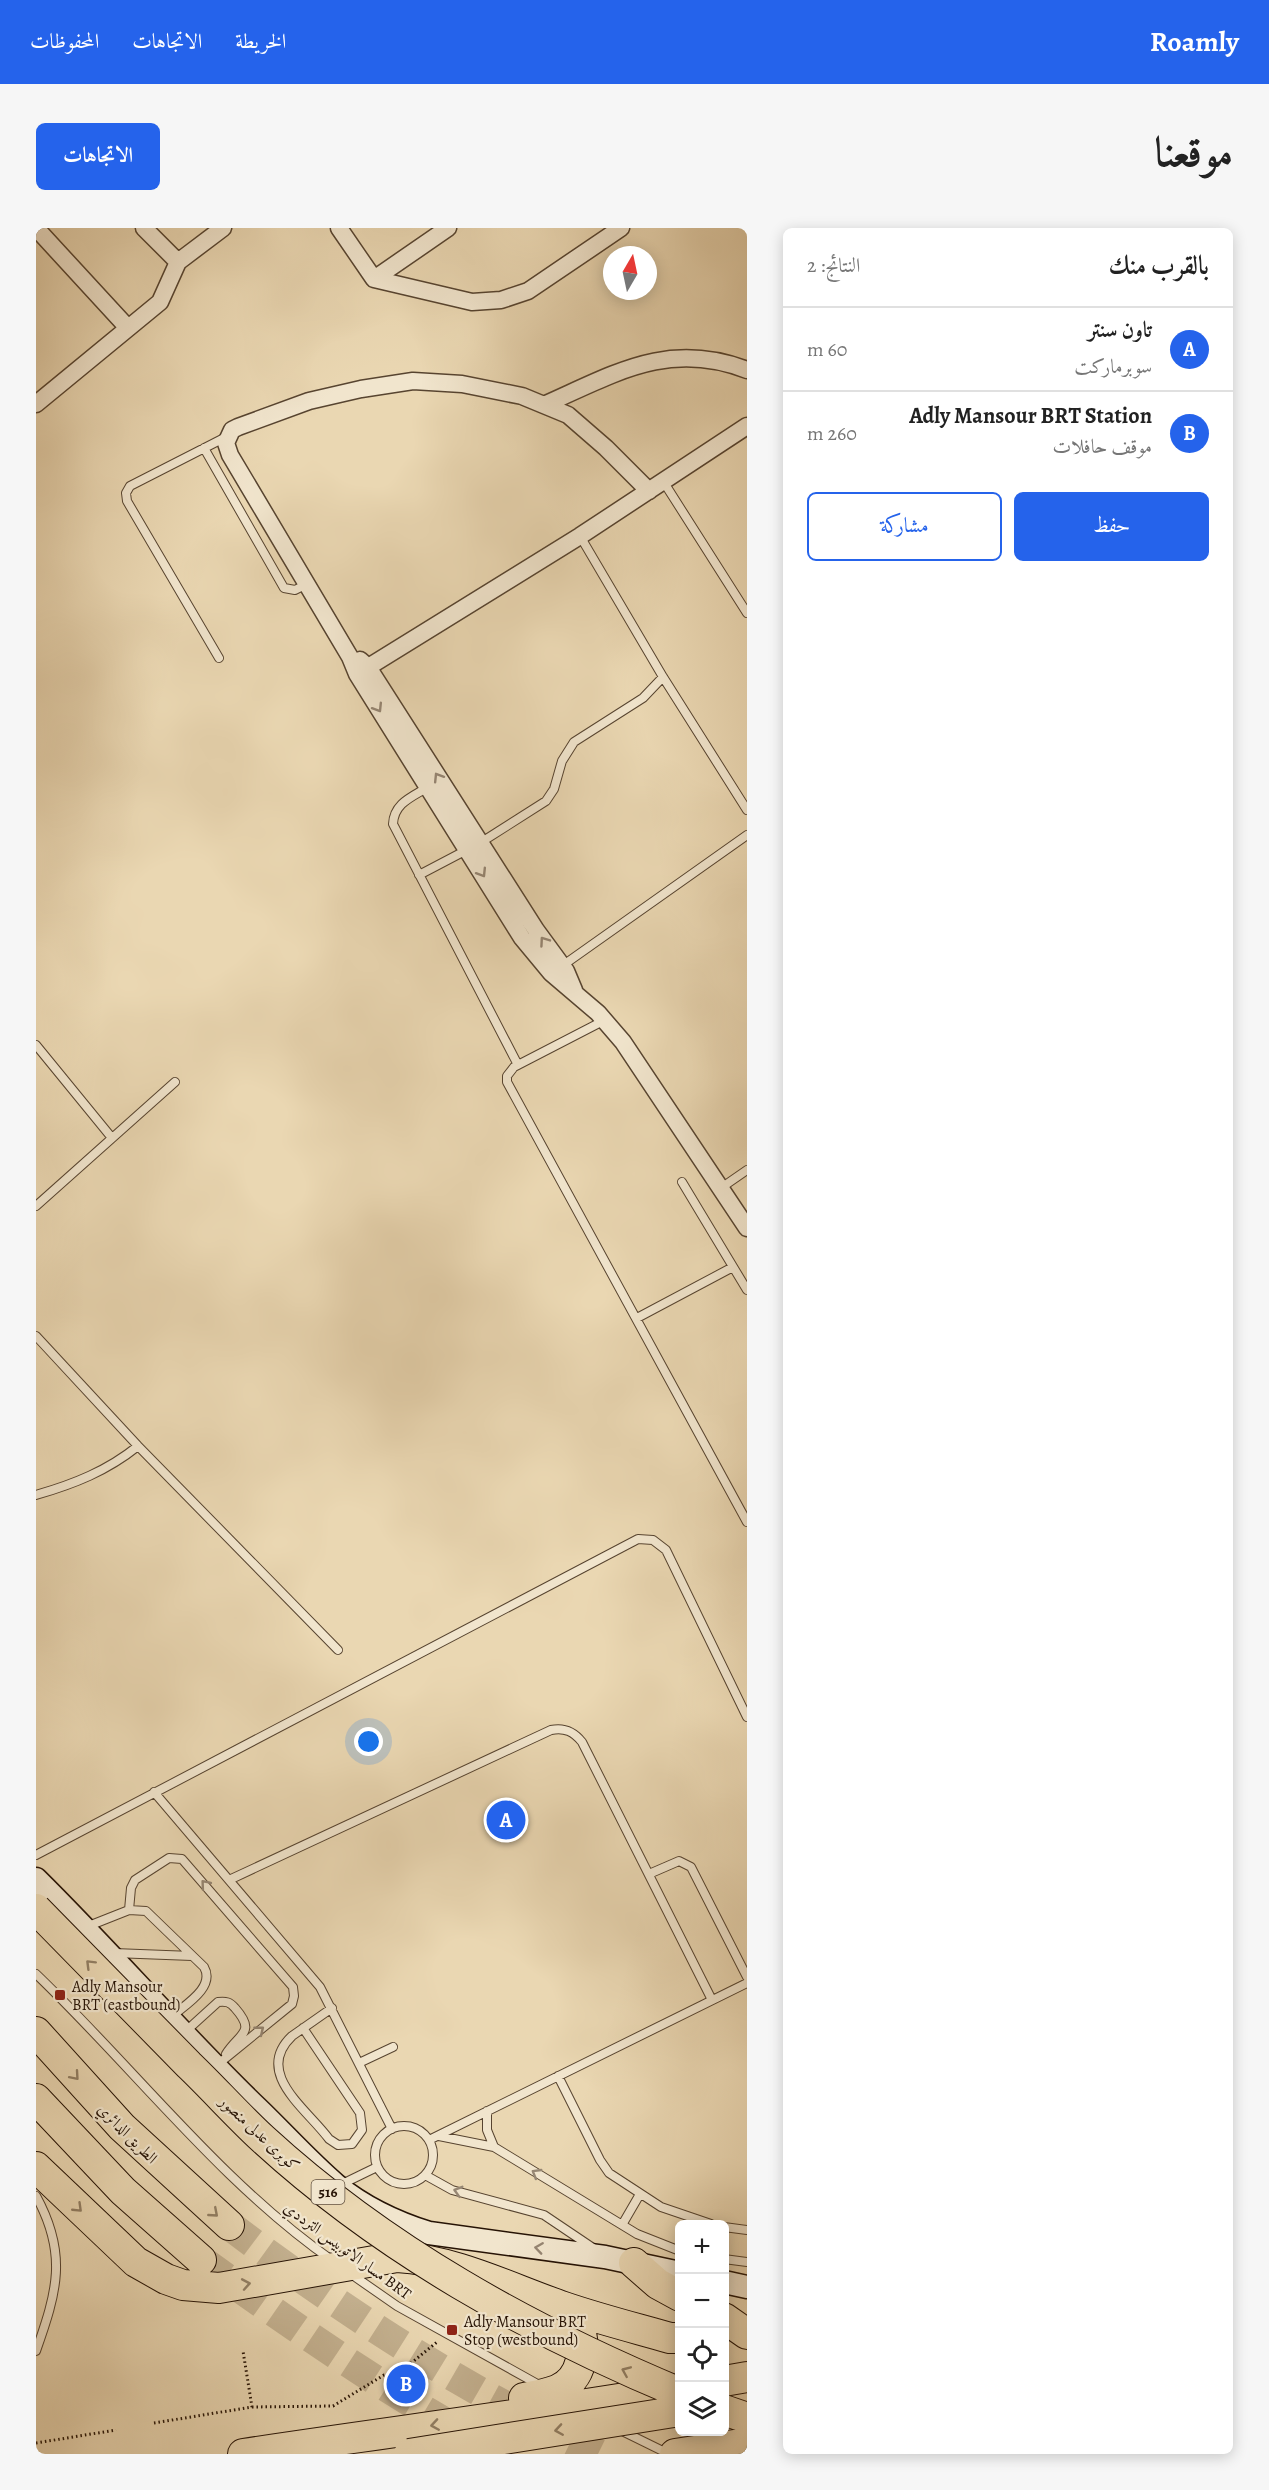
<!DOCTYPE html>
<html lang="ar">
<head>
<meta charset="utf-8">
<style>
	:root { --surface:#fff; --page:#f6f6f6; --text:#222; --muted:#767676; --line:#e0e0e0; --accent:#2563eb }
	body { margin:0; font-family:Alegreya,Amiri,serif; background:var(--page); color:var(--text); direction:rtl }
	.controls { position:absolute; right:18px; bottom:18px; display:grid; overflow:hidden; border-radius:9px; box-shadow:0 3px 15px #0003 }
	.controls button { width:54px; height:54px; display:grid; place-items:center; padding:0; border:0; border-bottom:2px solid var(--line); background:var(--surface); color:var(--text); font:30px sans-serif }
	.compass { position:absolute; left:567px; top:18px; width:54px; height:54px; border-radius:50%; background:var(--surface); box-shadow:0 3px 15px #0003; rotate:9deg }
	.you { position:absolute; left:333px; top:1514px; width:21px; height:21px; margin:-15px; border:4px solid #fff; border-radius:50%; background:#1a73e8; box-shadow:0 0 0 9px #1a73e833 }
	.badge { display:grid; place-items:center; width:39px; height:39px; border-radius:50%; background:var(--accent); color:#fff; font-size:20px; font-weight:700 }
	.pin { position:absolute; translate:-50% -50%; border:3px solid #fff; box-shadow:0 2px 6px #0006 }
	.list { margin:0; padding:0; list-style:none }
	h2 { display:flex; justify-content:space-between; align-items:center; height:78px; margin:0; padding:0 24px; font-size:26px }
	h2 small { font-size:20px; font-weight:400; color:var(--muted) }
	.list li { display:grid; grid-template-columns:39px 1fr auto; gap:18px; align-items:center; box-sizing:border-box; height:84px; padding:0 24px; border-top:2px solid var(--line) }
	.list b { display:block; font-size:22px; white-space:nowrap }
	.list p { margin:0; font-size:20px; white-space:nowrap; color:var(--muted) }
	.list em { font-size:20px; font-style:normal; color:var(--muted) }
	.actions { display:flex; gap:12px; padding:18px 24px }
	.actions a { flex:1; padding:14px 0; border:2px solid var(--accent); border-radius:9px; text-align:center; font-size:21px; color:var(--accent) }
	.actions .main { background:var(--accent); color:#fff }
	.icon { flex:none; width:33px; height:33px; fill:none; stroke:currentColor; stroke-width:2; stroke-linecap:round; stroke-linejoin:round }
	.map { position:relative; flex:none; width:711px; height:2226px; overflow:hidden; direction:ltr; border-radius:9px }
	header { display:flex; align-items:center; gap:36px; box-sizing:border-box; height:84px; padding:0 30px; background:var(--accent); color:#fff }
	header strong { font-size:28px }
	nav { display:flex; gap:33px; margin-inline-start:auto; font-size:21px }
	.intro { display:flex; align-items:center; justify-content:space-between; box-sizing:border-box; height:144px; padding:0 36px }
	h1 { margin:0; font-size:42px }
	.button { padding:15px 27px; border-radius:9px; background:var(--accent); color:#fff; font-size:21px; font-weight:700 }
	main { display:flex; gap:36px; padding:0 36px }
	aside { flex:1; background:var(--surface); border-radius:9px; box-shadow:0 3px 15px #0003 }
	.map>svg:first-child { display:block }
</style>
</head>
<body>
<header>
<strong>Roamly</strong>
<nav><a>الخريطة</a><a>الاتجاهات</a><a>المحفوظات</a></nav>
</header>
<div class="intro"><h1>موقعنا</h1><a class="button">الاتجاهات</a></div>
<main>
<aside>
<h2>بالقرب منك<small>النتائج: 2</small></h2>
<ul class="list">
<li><span class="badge">A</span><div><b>تاون سنتر</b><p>سوبرماركت</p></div><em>60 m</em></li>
<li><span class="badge">B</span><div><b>Adly Mansour BRT Station</b><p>موقف حافلات</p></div><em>260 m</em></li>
</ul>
<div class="actions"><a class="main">حفظ</a><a>مشاركة</a></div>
</aside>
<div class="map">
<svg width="711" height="2226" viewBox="0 0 711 2226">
	<rect width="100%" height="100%" fill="#ead7b2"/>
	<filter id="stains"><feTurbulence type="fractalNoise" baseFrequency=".00333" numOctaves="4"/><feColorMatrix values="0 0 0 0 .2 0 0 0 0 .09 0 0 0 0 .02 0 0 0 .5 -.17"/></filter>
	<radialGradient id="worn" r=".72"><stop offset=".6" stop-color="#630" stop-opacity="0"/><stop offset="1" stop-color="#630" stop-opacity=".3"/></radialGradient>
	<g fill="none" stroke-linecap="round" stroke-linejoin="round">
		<path stroke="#c3b08f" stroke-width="30" stroke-dasharray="30 15" stroke-linecap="butt" d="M193,1997C309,2085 431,2163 563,2226
			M165,2032C250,2093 336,2154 428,2205"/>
		<g stroke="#574430" stroke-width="10">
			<path id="lane" d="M168,220L248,360L259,362L271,356
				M627,253L711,385
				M544,308L627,449L711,582
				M183,430L91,273L90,265L94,258L192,208
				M392,559C376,569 358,575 357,596L482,837
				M383,647L444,615L510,573L518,561L526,533L538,514L607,470L627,449
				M526,738L711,607
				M569,792L478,839L471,848V854L711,1294
				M0,817L76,910
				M646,954L711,1062
				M685,960L711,942
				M0,978L139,854
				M601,1090L697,1039
				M0,1108L102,1218L302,1422
				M0,1267C38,1256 71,1243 102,1218
				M118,1564L284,1759L356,1901
				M0,1627L602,1311L617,1312L630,1322L711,1489
				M613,1646L643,1633L655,1639L711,1749
				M193,1652L515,1502C529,1499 538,1504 546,1514L676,1772
				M93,1682L95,1660L99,1652L133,1630L146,1631L257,1759L258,1768L256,1776L181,1837
				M50,1699L93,1682L110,1683L168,1739C180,1760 147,1778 134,1790
				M78,1725L156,1728
				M0,1746C98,1840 186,1956 297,2033
				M267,1800L324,1885L326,1902L316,1916L302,1917L293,1911C271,1881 217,1845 256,1808L296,1780
				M149,1804L182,1774C190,1773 194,1774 199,1780C221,1805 203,1805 190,1826
				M323,1835L357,1819
				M522,1848L564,1932L573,1945L625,1979L675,1996
				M451,1883V1902L458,1919
				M339 1927a29 29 0 1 1 58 0a29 29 0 1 1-58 0Z
				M403,1908L458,1919L601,2006L644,2023
				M393,1912L711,1755
				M389,1947L416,1962L508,1987L557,2020
				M304,1957L341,1939
				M0,1968C32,2026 21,2064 0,2123
				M586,1997L604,1966
				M688,1999L711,2002
				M688,2031L711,2034
				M315,2046L361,2078L505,2158
				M584,2202L633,2226"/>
		</g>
		<g stroke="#574430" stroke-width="19">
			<path id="street" d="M0,0L92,100
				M108,0L142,34
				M303,0L338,51
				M338,51L436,74L465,72L492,63L585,0
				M338,51L412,0
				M0,176L124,74L142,34L187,0
				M510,176C580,145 633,112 711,142
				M613,263L570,220L532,187L486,168L426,156L377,153L325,161L273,173L202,199L196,202L190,215L194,227L314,429L321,446L486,710L515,745L562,785L587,814L711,1000
				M324,432L332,439L500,702L530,743L538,762
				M321,446L544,308L711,198"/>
		</g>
		<g stroke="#261305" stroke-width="25">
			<path id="secondary" d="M0,1651C76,1726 145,1807 222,1881C248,1906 273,1934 300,1957C327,1979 361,1995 393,2005L569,2029L644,2045
				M688,2054L711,2059"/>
		</g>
		<g stroke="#261305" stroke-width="32">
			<path id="highway" d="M0,1804L86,1899L193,1997
				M0,1871L87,1963L165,2032
				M0,1939L100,2034L130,2051L147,2057L183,2060L361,2029C419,2032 473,2060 528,2079C563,2091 599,2100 634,2110H644
				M598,2035L622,2056L644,2068
				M688,2090L711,2106
				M688,2153L711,2149
				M488,2170C499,2168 511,2166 521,2162C547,2152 551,2118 542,2096
				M688,2182L711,2190
				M207,2226C352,2204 498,2186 644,2161
				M639,2226L711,2215"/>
		</g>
		<path stroke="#261305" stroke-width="3" stroke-dasharray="1.5 3" stroke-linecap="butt" d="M216,2179L297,2178L348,2147L363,2145L401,2114
			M118,2195L216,2179L207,2123
			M0,2215L80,2202"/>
		<use href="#lane" stroke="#f1e5cd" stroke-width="8"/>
		<use href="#street" stroke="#f1e5cd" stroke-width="16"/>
		<use href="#secondary" stroke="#f1e5cd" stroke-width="22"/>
		<use href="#highway" stroke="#ead7b2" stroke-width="30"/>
		<g stroke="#261305" stroke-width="32" stroke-linecap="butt">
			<path id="highway-bridge" d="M0,1681C51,1733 102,1785 153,1837C178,1861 201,1887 227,1911C348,2022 493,2102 644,2165
				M373,2226L644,2183"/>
		</g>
		<use href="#highway-bridge" stroke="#ead7b2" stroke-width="30"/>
	</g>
	<defs><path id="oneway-chevron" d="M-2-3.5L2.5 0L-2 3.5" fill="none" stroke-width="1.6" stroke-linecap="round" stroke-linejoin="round" transform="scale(1.5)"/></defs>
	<g stroke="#968673">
		<use href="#oneway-chevron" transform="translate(342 480) rotate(58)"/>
		<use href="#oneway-chevron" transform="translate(402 549) rotate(-122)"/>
		<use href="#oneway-chevron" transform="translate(446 645) rotate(58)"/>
		<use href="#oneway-chevron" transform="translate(508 713) rotate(-125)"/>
		<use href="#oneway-chevron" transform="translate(169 1656) rotate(-130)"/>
		<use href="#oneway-chevron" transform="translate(224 1802) rotate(-39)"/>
		<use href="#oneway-chevron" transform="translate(500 1945) rotate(-149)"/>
		<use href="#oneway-chevron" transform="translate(422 1963) rotate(-164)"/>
		<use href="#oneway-chevron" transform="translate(503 2020) rotate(-172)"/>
	</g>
	<g stroke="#927f64">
		<use href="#oneway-chevron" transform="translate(54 1736) rotate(-135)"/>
		<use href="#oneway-chevron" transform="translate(39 1848) rotate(49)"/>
		<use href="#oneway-chevron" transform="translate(42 1980) rotate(44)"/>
		<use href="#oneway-chevron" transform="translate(178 1985) rotate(41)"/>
		<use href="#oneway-chevron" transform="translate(210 2056) rotate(-10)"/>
		<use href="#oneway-chevron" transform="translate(590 2143) rotate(-157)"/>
		<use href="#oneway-chevron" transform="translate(399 2197) rotate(171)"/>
		<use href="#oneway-chevron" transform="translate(523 2202) rotate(171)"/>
	</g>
	<g fill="#8f2418" stroke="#f1e5cd" stroke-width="2">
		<rect x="18" y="1761" width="12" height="12" rx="3"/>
		<rect x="410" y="2096" width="12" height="12" rx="3"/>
	</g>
	<g text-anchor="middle" stroke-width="4.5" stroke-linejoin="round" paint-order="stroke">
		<rect fill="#f1e5cd" stroke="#635241" stroke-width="1.5" x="275.5" y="1952" width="33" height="24" rx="4.5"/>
		<g font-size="15" font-weight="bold" fill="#261305">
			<text x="292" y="1969">516</text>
		</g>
		<g font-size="16" fill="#261305" stroke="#f1e5cd" text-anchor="start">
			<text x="36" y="1764">Adly Mansour<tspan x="36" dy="18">BRT (eastbound)</tspan></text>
			<text x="428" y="2099">Adly Mansour BRT<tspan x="428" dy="18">Stop (westbound)</tspan></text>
		</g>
		<g font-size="16" fill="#261305" stroke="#f1e5cd">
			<text transform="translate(92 1905) rotate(45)" y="6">الطريق الدائري</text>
			<text transform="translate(224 1905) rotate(43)" y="6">كوبرى عدلى منصور</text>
			<text transform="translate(312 2022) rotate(36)" y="6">مسار الاتوبيس الترددي BRT</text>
		</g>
	</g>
	<rect width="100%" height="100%" filter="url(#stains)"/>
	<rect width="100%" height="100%" fill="url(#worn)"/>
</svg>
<div class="controls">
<button>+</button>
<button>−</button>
<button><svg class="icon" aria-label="locate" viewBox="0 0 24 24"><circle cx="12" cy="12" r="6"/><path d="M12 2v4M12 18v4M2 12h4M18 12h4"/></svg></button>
<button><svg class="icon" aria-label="layers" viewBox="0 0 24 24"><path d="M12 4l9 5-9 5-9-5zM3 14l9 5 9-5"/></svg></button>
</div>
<svg class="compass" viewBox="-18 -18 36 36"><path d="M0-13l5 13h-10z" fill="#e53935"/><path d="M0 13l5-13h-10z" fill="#767676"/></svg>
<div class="you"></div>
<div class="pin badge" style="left:470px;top:1592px">A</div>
<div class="pin badge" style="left:370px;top:2156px">B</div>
</div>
</main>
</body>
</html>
